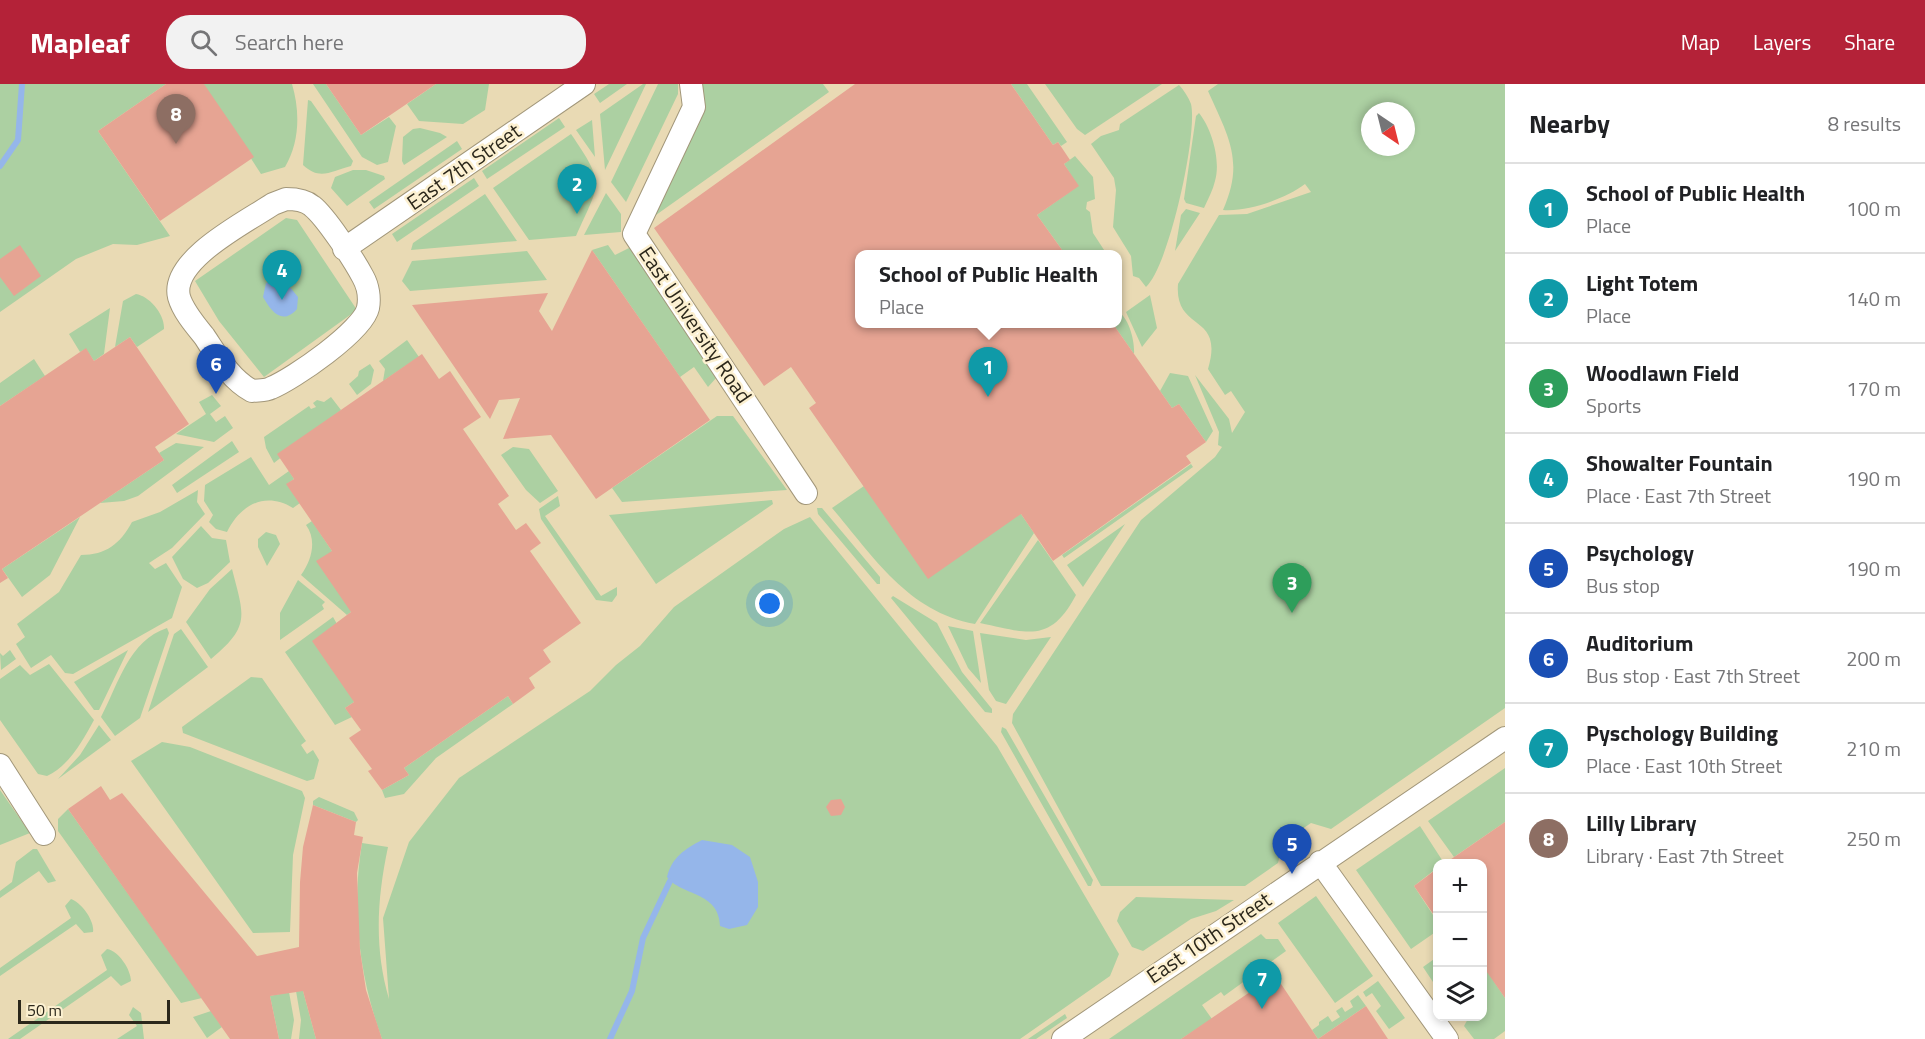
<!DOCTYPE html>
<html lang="en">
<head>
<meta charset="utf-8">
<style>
	:root { --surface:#fff; --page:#f2f2f2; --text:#202124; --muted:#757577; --line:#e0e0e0; --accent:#b42238 }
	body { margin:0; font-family:"Titillium Web",sans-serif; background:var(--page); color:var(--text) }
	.controls { position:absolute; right:18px; bottom:18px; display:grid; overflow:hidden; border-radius:12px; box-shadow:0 3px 9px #0003 }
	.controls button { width:54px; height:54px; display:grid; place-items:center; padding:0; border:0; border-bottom:2px solid var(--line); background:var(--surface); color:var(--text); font:30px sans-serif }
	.compass { position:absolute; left:1361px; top:18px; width:54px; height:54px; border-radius:50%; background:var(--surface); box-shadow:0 3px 9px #0003; rotate:145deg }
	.scale { position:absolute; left:18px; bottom:15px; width:152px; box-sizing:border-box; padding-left:6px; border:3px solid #2b271b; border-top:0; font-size:16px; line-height:21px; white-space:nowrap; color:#2b271b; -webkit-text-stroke:4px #fcf0d0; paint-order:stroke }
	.you { position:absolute; left:770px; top:520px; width:21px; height:21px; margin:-15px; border:4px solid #fff; border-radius:50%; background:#1a73e8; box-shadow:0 0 0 9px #1a73e833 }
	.badge { display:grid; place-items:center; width:39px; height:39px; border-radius:50%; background:var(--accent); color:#fff; font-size:20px; font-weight:700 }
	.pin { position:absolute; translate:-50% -50px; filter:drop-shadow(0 2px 3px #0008) }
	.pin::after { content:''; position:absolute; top:32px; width:21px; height:18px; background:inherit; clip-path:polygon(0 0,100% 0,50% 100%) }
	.popup { position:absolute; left:855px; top:166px; width:267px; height:78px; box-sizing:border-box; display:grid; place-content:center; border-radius:12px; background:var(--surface); filter:drop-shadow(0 2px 4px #0005); font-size:20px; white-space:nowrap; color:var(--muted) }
	.popup b { font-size:22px; color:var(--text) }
	.popup::after { content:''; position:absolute; left:50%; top:100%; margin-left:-12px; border:12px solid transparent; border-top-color:var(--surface) }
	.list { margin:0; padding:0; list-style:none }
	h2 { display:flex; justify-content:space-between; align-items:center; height:78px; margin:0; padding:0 24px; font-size:26px }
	h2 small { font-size:20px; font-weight:400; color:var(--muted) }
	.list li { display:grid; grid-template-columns:39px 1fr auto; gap:18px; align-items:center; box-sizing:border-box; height:90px; padding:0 24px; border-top:2px solid var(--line) }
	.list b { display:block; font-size:22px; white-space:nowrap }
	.list p { margin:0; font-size:20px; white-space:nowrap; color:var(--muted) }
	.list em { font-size:20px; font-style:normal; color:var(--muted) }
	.icon { flex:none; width:33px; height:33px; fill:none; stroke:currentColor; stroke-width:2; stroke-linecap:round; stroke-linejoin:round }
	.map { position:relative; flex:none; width:1505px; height:955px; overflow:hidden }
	header { display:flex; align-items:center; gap:36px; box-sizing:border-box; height:84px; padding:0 30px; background:var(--accent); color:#fff }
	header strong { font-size:28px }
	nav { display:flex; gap:33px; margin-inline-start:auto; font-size:21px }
	.search { width:420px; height:54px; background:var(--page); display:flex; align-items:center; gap:15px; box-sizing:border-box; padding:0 21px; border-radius:24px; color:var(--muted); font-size:22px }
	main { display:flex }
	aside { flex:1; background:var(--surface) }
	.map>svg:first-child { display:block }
</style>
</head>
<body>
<header>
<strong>Mapleaf</strong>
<div class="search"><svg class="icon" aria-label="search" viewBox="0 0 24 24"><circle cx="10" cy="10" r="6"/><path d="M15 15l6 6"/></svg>Search here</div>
<nav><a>Map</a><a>Layers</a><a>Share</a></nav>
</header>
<main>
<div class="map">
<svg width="1505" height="955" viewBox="0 0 1505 955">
	<rect width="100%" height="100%" fill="#eee3c4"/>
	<path fill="#e9dab4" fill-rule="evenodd" d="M0,0H1505V955H0ZM1370,27H1406V63H1370ZM859,170H1117V240H859ZM1438,780H1482V932H1438Z"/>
	<path fill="#acd0a2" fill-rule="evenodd" d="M0,0H166L98,47L170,152L137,161L113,160L76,175L0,228Z
		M203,0H292C300,27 300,58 285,83L261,90Z
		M313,0H326L361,51L389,33L396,42L388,78L377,81L362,73Z
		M436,0H489L485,26L463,40L419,37L407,20Z
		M609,0H627L600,19L594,10Z
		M643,0H646L605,86L600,30Z
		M658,0H678V10L626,118L611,98Z
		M701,0H823L829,8L656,131H652Z
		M1011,0H1027L1067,58L1061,62L1058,58L1053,61Z
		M1045,0H1162L1085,51L1077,45Z
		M1218,0H1505V624L1331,745L1311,739L1283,758L1278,779L1245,802H1101L1012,639L1013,630L1141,436L1215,373L1222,363L1218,361L1219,348L1195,291L1229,335L1232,349L1245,328L1231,307L1225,311L1208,285C1225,228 1174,249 1178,200L1219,131L1247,130L1311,108L1305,100C1285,115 1248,128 1223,126C1245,77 1228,52 1208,7ZM1370,27H1406V63H1370Z
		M1179,1C1183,5 1189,14 1191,20C1198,50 1169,182 1146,203L1139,194L1133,192L1131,172L1113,143L1116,106L1114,94L1091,60L1101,52L1119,46L1120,40Z
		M308,16L311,17L353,77L351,82C331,87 320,97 303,81Z
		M1199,29C1212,45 1221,77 1215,97C1213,106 1208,115 1204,124L1186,119L1184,115L1196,32Z
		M559,34L565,43L487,95L482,87Z
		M592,36L595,73L576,46Z
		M420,44L440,49L447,53L404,81L402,77L403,53L413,45Z
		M571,50C606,101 600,98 576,152L529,156L493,104Z
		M457,57L462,65L374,125L369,118Z
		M1075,72L1093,93L1095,115L1087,118L1086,125L1090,128L1093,149L1106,169L1103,170H1065L1037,131L1078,102L1064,80Z
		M353,86H366L384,92L385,95L347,122L331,104L335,93Z
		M474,94L479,102L397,158L392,150Z
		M606,109L621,130V148L584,151Z
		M485,110L517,157L411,166L413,159Z
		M1186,125L1200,129L1175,167L1181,131Z
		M286,134L297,136L357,226L264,293L219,237L195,197Z
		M608,161L615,171L631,163L717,293L708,303L694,283L680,293L592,166Z
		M527,167L547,196L410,207L402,197L412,177Z
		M136,210C149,212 165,230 164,245L137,263L130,253L115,263L123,217Z
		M1150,211L1157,244L1142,263L1126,228Z
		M110,224L104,270L94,277L86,265L80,268L69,250Z
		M1117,227C1129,233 1135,257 1134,270L1113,240H1117Z
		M407,256L419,273L383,297L385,285L379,277Z
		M34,275L45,292L0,322V299Z
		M370,280L374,286L371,300L357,311L349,300L358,292L359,287Z
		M1170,289L1188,292L1213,347L1206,358L1179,320L1172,324L1160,307Z
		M212,311L221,322L210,330L216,338L225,332L233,344L214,358L176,350L206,330L199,318Z
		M331,313L341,326L274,379L266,364L264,353L309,322L311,325L316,323L313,319L317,316L324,318Z
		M717,332H733L787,406L622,418L612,404Z
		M232,357L239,368L177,409L172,401Z
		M176,359L204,363L138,412L124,417L100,419L164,376L159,369Z
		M513,363L529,365L558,407L540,419L526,406L501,371Z
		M251,373L269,401L289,387L294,395L287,400L300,419L293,424C265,407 240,421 227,448L216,445L209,438L213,431L204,417L205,401Z
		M1191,380L1193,383L1064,474L1062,471Z
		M864,402L1021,430L1034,449L975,540C908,528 873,472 832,424Z
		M198,406L197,418L205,430L172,464L149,479L155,485L166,479L182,503L172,534L73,590L65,589L51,571L31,584L16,560L25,553L17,540L59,508L81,471C106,471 120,460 132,438L160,428Z
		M558,412L560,422L545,432L601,512L617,503V511L612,518L596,516L541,435L539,425Z
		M772,416L773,420L656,500L609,431Z
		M817,424H822L880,493V500H877L818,430Z
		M80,433L50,491L22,513L2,485Z
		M810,433L997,662L1119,870L1110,892L1020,955H382C359,892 351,825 362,759L388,763C377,815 374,864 389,915L383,834L409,758L459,694L590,607L616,581L640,562L674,523L784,445Z
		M312,437L332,467L351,528L347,531L301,491C312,476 317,456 306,441Z
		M1125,440L1083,503L1067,481Z
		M201,442L212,454L226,456L230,478L208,499L197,504L183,495L172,473Z
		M266,448L276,451L280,460L267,482L258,463V455Z
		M1038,456L1076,511C1050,560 1028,549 980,539Z
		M232,485C244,532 251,542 211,575L186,538L210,505Z
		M298,496L325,518L322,521L324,525L280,556V529Z
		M893,512L937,539L962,588L992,625V629L985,628L891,514Z
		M333,533L337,540L354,618L345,624L352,633L335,641L285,568Z
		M948,542L973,547L981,599L968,584Z
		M167,544L169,549L140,634L115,652L101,633C118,601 129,556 167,544Z
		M181,545L208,583L148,628L174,550Z
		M980,549L1026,556L1051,553L1006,620L996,617L989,606Z
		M10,566L16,575L1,586L0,569L3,572Z
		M128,566L99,626H94L74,598Z
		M49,580L94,636C83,656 69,682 47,692L38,690L0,636V595L20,581L30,591Z
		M251,593L262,594L306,657L301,661L307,670L313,666L319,676L314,695L307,697L183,649L182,643Z
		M508,612L513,620L436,674L404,710L385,714L382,706L409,691L404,684Z
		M99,641L111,656L58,695L80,671Z
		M1002,643L1006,645L1093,796L1091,802H1088L1001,648Z
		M162,658L190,663L302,707L305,714L293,771L290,848L253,849L131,677Z
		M1505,684V738L1454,773L1428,737Z
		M0,706L30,749L0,761Z
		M319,713L354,728L358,736L356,738L313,721V717Z
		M68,725L202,914L181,919L58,747V735Z
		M1420,742L1444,779L1438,780L1437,784L1414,802L1437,837V847L1411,865L1356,786Z
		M33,765H37L56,797L48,799L39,787L0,814V807L12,798L16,778Z
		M1316,812L1373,892L1335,919L1278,839Z
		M1136,813L1234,816L1216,827L1191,835L1143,867L1132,863L1117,837L1120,828Z
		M71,815C81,818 95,837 93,848L84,849L76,840L0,892V884L71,834L65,822Z
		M1261,850L1266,855H1278L1286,867L1224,912L1221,908L1202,921L1212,935L1181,955H1109Z
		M107,865C119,867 131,886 131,897L121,902L111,892L20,955H8L107,886L101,871Z
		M1437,873V904L1423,883Z
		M1483,881L1505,914V947L1494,955H1474L1464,942L1469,933L1482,932Z
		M1378,897L1405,934L1389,945L1376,927L1381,922L1372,909L1366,913L1363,908Z
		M296,907H303L316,955H299L301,936Z
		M289,908L294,936L291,955H279L270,912Z
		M1358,911L1366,922L1318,955L1312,946L1319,941V938L1328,932L1332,938L1340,933L1336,927L1342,923L1345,928L1353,923L1350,917Z
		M133,923L141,929L144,955H117L137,942L129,931Z
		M211,927L222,943L207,954L193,933Z
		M1065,930L1067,934L1036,955H1028Z"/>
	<path fill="#95b6ea" d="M278,194L285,197L298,213L297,225C282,242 271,227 263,213L266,199Z
		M702,756L732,761L750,773L758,798V823L747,841L729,845L720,842C719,807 681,812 667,793C672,773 685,765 702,756Z"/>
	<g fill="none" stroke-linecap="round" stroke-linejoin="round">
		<path stroke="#95b6ea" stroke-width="6" d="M0,82L18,56L22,0
			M610,955L632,907L643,854L670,797"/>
	</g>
	<path fill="#e6a493" d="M166,0H204L254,73L160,137L98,47Z
		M326,0H436L361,51Z
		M855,0H1011L1053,61L1058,58L1070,76L1064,80L1079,102L1037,131L1065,170H859V240H1113L1172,324L1179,320L1206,358L1186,372L1191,379L1053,477L1021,430L928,495L809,324L816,319L791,283L764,302L654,144Z
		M20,161L41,192L14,212L0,193V175Z
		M592,166L710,336L596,415L551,351L503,355L520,314L499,316L490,335L412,221L548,209L539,227L552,247Z
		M130,253L189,340L155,363L164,376L2,485L8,494L0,499V322L86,264L94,277Z
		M422,270L439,295L450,287L481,333L463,345L509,412L498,420L516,446L526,439L541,459L530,467L581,539L543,566L551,578L529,594L535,604L513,620L508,612L404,684L409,691L382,706L368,687L372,685L349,654L361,646L345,624L354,618L312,557L351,528L316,477L332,467L286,400L294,395L277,370Z
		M101,702L110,716L122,709L257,872L299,863L300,798L303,763L313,721L356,738L354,751L363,753L357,789L360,866L366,906L382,955H316L303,907L270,912L279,955H230L68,725Z
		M841,715L845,723L841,731L831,732L826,723L831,716Z
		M1505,738V914L1482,881V780H1444Z
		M1438,784V837L1414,802Z
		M1275,891L1318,955L1366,922L1388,955H1181Z"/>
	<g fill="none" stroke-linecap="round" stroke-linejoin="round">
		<g stroke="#a2977a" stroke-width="24">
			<path id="minor" d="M691,0L694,23L634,150L806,409
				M286,115C295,115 305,116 312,122C326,133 354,176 363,193C368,202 370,214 368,224C363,247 293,295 271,304C265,307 258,306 252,307C230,295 218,273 204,252C195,241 183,227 179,213C170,176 246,138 273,120Z
				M344,165L584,0
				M0,681L44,750
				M1320,778L1447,955
				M1063,955L1505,654"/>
		</g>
		<use href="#minor" stroke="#fff" stroke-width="22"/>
	</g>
	<g text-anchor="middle" stroke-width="5" stroke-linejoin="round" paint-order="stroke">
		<g font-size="21" fill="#2b271b" stroke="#fcf0d0">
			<text transform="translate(464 83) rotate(-35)" y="7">East 7th Street</text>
			<text transform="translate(695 241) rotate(56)" y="7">East University Road</text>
			<text transform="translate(1209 854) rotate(-34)" y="7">East 10th Street</text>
		</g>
	</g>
</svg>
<div class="controls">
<button>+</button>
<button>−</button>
<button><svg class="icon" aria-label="layers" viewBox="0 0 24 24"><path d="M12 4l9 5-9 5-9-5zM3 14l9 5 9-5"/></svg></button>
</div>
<svg class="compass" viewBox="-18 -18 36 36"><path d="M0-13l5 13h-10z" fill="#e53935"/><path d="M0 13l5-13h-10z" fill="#757577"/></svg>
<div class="scale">50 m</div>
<div class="you"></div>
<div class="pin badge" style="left:988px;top:313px;background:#0f9aa8">1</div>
<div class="popup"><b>School of Public Health</b>Place</div>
<div class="pin badge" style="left:577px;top:130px;background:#0f9aa8">2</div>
<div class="pin badge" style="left:1292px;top:529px;background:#2e9e5b">3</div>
<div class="pin badge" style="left:282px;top:216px;background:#0f9aa8">4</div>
<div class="pin badge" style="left:1292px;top:790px;background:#1a4fb4">5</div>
<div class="pin badge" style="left:216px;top:310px;background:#1a4fb4">6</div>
<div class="pin badge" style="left:1262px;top:925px;background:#0f9aa8">7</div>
<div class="pin badge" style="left:176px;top:60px;background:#8d6e63">8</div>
</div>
<aside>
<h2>Nearby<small>8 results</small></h2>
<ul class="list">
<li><span class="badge" style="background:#0f9aa8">1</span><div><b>School of Public Health</b><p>Place</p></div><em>100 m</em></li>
<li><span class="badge" style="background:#0f9aa8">2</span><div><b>Light Totem</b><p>Place</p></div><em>140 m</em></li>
<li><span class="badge" style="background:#2e9e5b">3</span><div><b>Woodlawn Field</b><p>Sports</p></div><em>170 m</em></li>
<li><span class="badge" style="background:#0f9aa8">4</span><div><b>Showalter Fountain</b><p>Place · East 7th Street</p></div><em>190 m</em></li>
<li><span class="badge" style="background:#1a4fb4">5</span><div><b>Psychology</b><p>Bus stop</p></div><em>190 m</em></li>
<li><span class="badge" style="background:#1a4fb4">6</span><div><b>Auditorium</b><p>Bus stop · East 7th Street</p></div><em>200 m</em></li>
<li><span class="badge" style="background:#0f9aa8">7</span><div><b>Pyschology Building</b><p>Place · East 10th Street</p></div><em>210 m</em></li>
<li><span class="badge" style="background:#8d6e63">8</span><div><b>Lilly Library</b><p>Library · East 7th Street</p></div><em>250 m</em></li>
</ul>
</aside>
</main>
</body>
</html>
